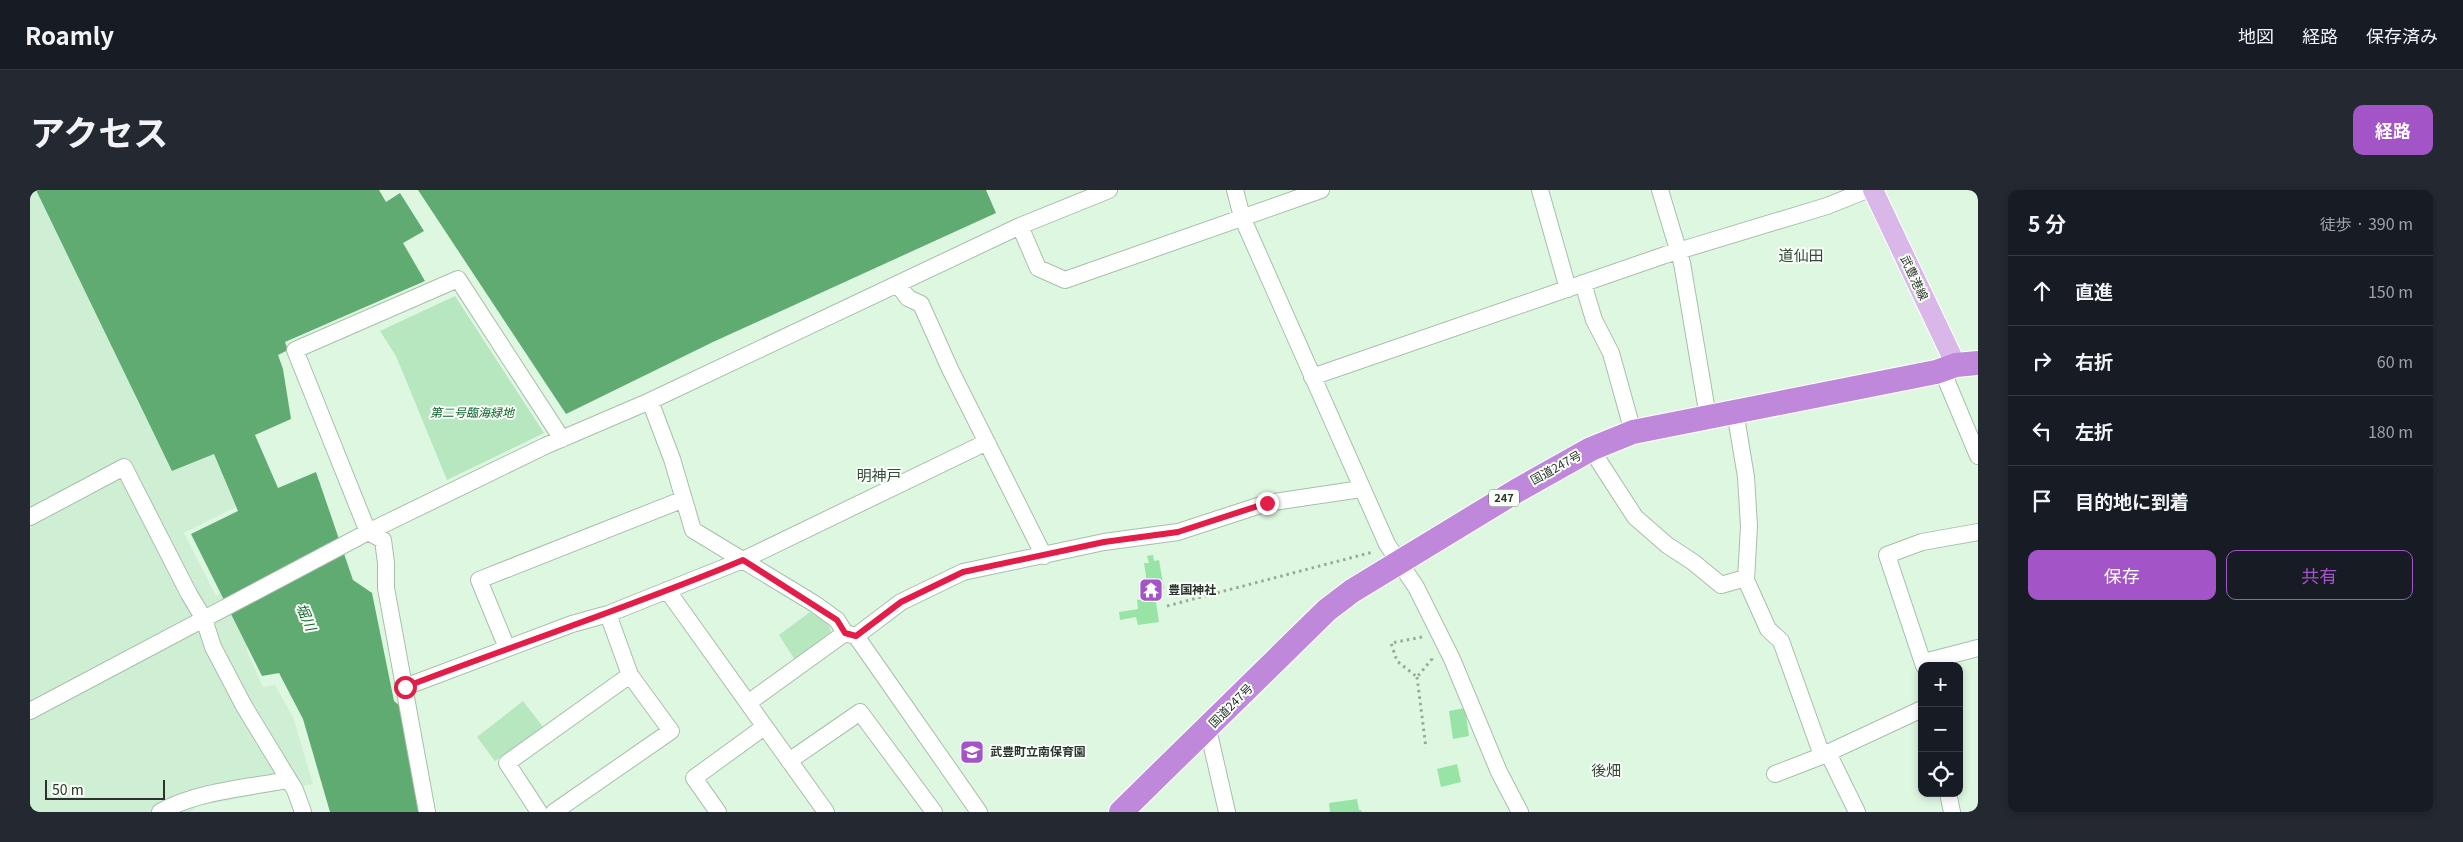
<!DOCTYPE html>
<html lang="ja">
<head>
<meta charset="utf-8">
<style>
	:root { --surface:#171b24; --page:#242831; --text:#f1f3f6; --muted:#9ea1a6; --line:#363941; --accent:#a355c7 }
	body { margin:0; font-family:Georgia,"Noto Sans JP",serif; background:var(--page); color:var(--text) }
	.controls { position:absolute; right:15px; bottom:15px; display:grid; overflow:hidden; border-radius:10px; box-shadow:0 2px 8px #0003 }
	.controls button { width:45px; height:45px; display:grid; place-items:center; padding:0; border:0; border-bottom:1px solid var(--line); background:var(--surface); color:var(--text); font:25px sans-serif }
	.scale { position:absolute; left:15px; bottom:12px; width:120px; box-sizing:border-box; padding-left:5px; border:2px solid #2b342c; border-top:0; font-size:14px; line-height:18px; white-space:nowrap; color:#2b342c; -webkit-text-stroke:4px #f9fef9; paint-order:stroke }
	.stop { position:absolute; width:15px; height:15px; margin:-11px; border:4px solid #e11d48; border-radius:50%; background:#fff }
	.stop.end { background:#e11d48; border-color:#fff; box-shadow:0 1px 5px #0008 }
	.list { margin:0; padding:0; list-style:none }
	h2 { display:flex; justify-content:space-between; align-items:center; height:65px; margin:0; padding:0 20px; font-size:21px }
	h2 small { font-size:16px; font-weight:400; color:var(--muted) }
	.list li { display:grid; grid-template-columns:32px 1fr auto; gap:15px; align-items:center; box-sizing:border-box; height:70px; padding:0 20px; border-top:1px solid var(--line) }
	.list b { display:block; font-size:19px; white-space:nowrap }
	.list em { font-size:16px; font-style:normal; color:var(--muted) }
	.actions { display:flex; gap:10px; padding:15px 20px }
	.actions a { flex:1; padding:11px 0; border:1px solid var(--accent); border-radius:10px; text-align:center; font-size:18px; color:var(--accent) }
	.actions .main { background:var(--accent); color:#fff }
	.icon { flex:none; width:28px; height:28px; fill:none; stroke:currentColor; stroke-width:2; stroke-linecap:round; stroke-linejoin:round }
	.map { position:relative; flex:none; width:1948px; height:622px; overflow:hidden; border-radius:10px }
	header { display:flex; align-items:center; gap:30px; box-sizing:border-box; height:70px; padding:0 25px; background:var(--surface); border-bottom:1px solid var(--line) }
	header strong { font-size:24px }
	nav { display:flex; gap:28px; margin-inline-start:auto; font-size:18px }
	.intro { display:flex; align-items:center; justify-content:space-between; box-sizing:border-box; height:120px; padding:0 30px }
	h1 { margin:0; font-size:35px }
	.button { padding:12px 22px; border-radius:10px; background:var(--accent); color:#fff; font-size:18px; font-weight:700 }
	main { display:flex; gap:30px; padding:0 30px }
	aside { flex:1; background:var(--surface); border-radius:10px; box-shadow:0 2px 8px #0003 }
	.map>svg:first-child { display:block }
</style>
</head>
<body>
<header>
<strong>Roamly</strong>
<nav><a>地図</a><a>経路</a><a>保存済み</a></nav>
</header>
<div class="intro"><h1>アクセス</h1><a class="button">経路</a></div>
<main>
<div class="map">
<svg width="1948" height="622" viewBox="0 0 1948 622">
	<rect width="100%" height="100%" fill="#def7e1"/>
	<path fill="#cfefd4" d="M0,0H6L143,281L184,264L206,317L154,343L186,406L198,399L217,438V461L233,497L245,495L263,527L283,594L168,616L160,622H0Z"/>
	<path fill="#b6e7bf" d="M425,106L514,243L417,290L366,166L350,141Z
		M780,422L799,434L801,442L765,470L749,445Z
		M493,511L513,537L465,571L447,547Z"/>
	<path fill="#60ab71" d="M6,0H349L356,12L370,3L394,41L373,53L395,91L255,152L258,160L248,165L253,179L261,229L225,245L248,298L286,282L323,390L342,403L364,511L370,516L391,622H300L273,529L249,483L232,486L161,344L208,321L184,264L142,281Z
		M388,0H956L966,23L683,152L536,224Z"/>
	<path fill="#98e4a7" d="M1123,365L1124,371L1129,370L1134,399L1121,401L1122,406H1125L1129,432L1108,435L1106,427L1090,430L1089,422L1108,419L1107,410L1116,409L1114,394L1117,393L1114,373H1119L1117,366Z
		M1435,518L1439,546L1423,549L1419,521Z
		M1427,574L1431,592L1411,597L1407,579Z
		M1327,609L1329,620H1331L1332,622H1300L1299,613Z"/>
	<g fill="none" stroke-linecap="round" stroke-linejoin="round">
		<g stroke="#a7bfaa" stroke-width="18">
			<path id="minor" d="M1205,0L1212,27L1357,354L1386,397L1422,469L1469,582L1490,622
				M1510,0L1538,99
				M1630,0L1652,73L1678,227
				M990,36L1008,78L1035,90L1291,0
				M1553,93L1564,130L1581,163L1603,242
				M868,95L878,108L891,114L920,179L1014,366
				M1912,180L1948,266
				M1282,187L1635,65L1797,16L1837,0
				M620,211L642,269L663,340L785,414L807,430L815,443L826,446L949,622
				M1705,221L1716,287L1719,336L1716,390L1738,439L1751,451L1789,557L1794,565
				M1561,259L1605,327L1637,355L1663,372L1691,395L1712,389L1716,390
				M0,327L94,277L159,404L174,429L183,457L214,516L265,600L273,622
				M637,400L796,622
				M826,446L871,412L933,382L1074,352L1148,342L1237,313L1331,299
				M477,458L449,390L654,309
				M1894,472L1948,458
				M1894,476L1857,365L1892,352L1948,342
				M375,497L542,434L578,424L713,370L957,252
				M718,513L815,443
				M0,521L338,342L515,256L620,211L990,36L1079,0
				M1178,539L1197,622
				M1798,563L1827,622
				M759,571L830,522L904,622
				M1745,584L1789,567L1892,519
				M1918,603L1922,622
				M130,622C168,601 215,598 258,590
				M397,622L356,398V373L353,350L338,342L265,160L428,89L532,249
				M509,622L477,573L600,485
				M524,622L641,541L600,485L578,424
				M688,622L664,588L734,537"/>
		</g>
		<g stroke="#fff" stroke-width="22">
			<path id="major" d="M1843,0L1926,175"/>
		</g>
		<g stroke="#fff" stroke-width="26">
			<path id="highway" d="M1091,622L1297,420L1322,401L1488,300L1561,259L1603,242L1906,182L1926,175L1948,173"/>
		</g>
		<path stroke="#98ab9a" stroke-width="3" stroke-dasharray="2.5 4" stroke-linecap="butt" d="M1137,416L1343,362
			M1392,447L1361,453L1367,471L1387,487L1402,469L1401,466
			M1387,487L1396,558"/>
		<use href="#minor" stroke="#fff" stroke-width="16"/>
		<use href="#major" stroke="#d9b8e9" stroke-width="20"/>
		<use href="#highway" stroke="#bf88db" stroke-width="24"/>
	</g>
	<g fill="none" stroke-linecap="round" stroke-linejoin="round">
		<path stroke="#e11d48" stroke-width="6" d="M375,497C487,454 601,417 713,370L807,430L815,443L826,446L871,412L933,382L1074,352L1148,342L1237,313"/>
	</g>
	<defs>
		<g id="temple-square" transform="scale(1.25)"><rect x="-9" y="-9" width="18" height="18" rx="4" fill="#a355c7" stroke="#f9fef9"/><path d="M0-6L5-2H3V0L6.5 2.5H4V6H1.5V3h-3V6H-4V2.5H-6.5L-3 0V-2H-5Z" fill="#fff"/></g>
		<g id="school-square" transform="scale(1.25)"><rect x="-9" y="-9" width="18" height="18" rx="4" fill="#a355c7" stroke="#f9fef9"/><path d="M0-5L7-2L0 1L-7-2ZM-4 1L0 2.5L4 1V4Q0 6-4 4Z" fill="#fff"/></g>
	</defs>
	<g fill-rule="evenodd">
		<use href="#temple-square" x="1121" y="400"/>
		<use href="#school-square" x="942" y="562"/>
	</g>
	<g text-anchor="middle" stroke-width="4" stroke-linejoin="round" paint-order="stroke">
		<rect fill="#f9fef9" stroke="#69716a" stroke-width="1" x="1459" y="299.5" width="30" height="17" rx="4"/>
		<g font-size="11" font-weight="bold" fill="#2b342c">
			<text x="1474" y="312">247</text>
		</g>
		<g font-size="12" fill="#2b342c" stroke="#f9fef9">
			<text transform="translate(1884 88) rotate(65)" y="4">武豊港線</text>
			<text transform="translate(1526 278) rotate(-29)" y="4">国道247号</text>
			<text transform="translate(1201 516) rotate(-45)" y="4">国道247号</text>
		</g>
		<g font-size="12" font-style="italic" fill="#0d622c" stroke="#f9fef9">
			<text x="442" y="227">第二号臨海緑地</text>
		</g>
		<g font-size="12" font-weight="bold" fill="#2b342c" stroke="#f9fef9" text-anchor="start">
			<text x="1138" y="404">豊国神社</text>
			<text x="960" y="566">武豊町立南保育園</text>
		</g>
		<g font-size="14" font-style="italic" fill="#156731" stroke="#f9fef9">
			<text transform="translate(276 427) rotate(67)" y="5">堀川</text>
		</g>
		<g font-size="15" fill="#354a39" stroke="#f9fef9">
			<text x="1771" y="71">道仙田</text>
			<text x="849" y="291">明神戸</text>
			<text x="1576" y="586">後畑</text>
		</g>
	</g>
</svg>
<div class="controls">
<button>+</button>
<button>−</button>
<button><svg class="icon" aria-label="locate" viewBox="0 0 24 24"><circle cx="12" cy="12" r="6"/><path d="M12 2v4M12 18v4M2 12h4M18 12h4"/></svg></button>
</div>
<div class="scale">50 m</div>
<div class="stop" style="left:375px;top:497px"></div>
<div class="stop end" style="left:1237px;top:313px"></div>
</div>
<aside>
<h2>5 分<small>徒歩 · 390 m</small></h2>
<ul class="list">
<li><svg class="icon" aria-label="ahead" viewBox="0 0 24 24"><path d="M12 20V5M6 11l6-6 6 6"/></svg><div><b>直進</b></div><em>150 m</em></li>
<li><svg class="icon" aria-label="right" viewBox="0 0 24 24"><path d="M7 20v-9h11M14 6l5 5-5 5"/></svg><div><b>右折</b></div><em>60 m</em></li>
<li><svg class="icon" aria-label="left" viewBox="0 0 24 24"><path d="M17 20v-9H6M10 6l-5 5 5 5"/></svg><div><b>左折</b></div><em>180 m</em></li>
<li><svg class="icon" aria-label="arrive" viewBox="0 0 24 24"><path d="M6 21V4h12l-3 4 3 4H6"/></svg><div><b>目的地に到着</b></div></li>
</ul>
<div class="actions"><a class="main">保存</a><a>共有</a></div>
</aside>
</main>
</body>
</html>
